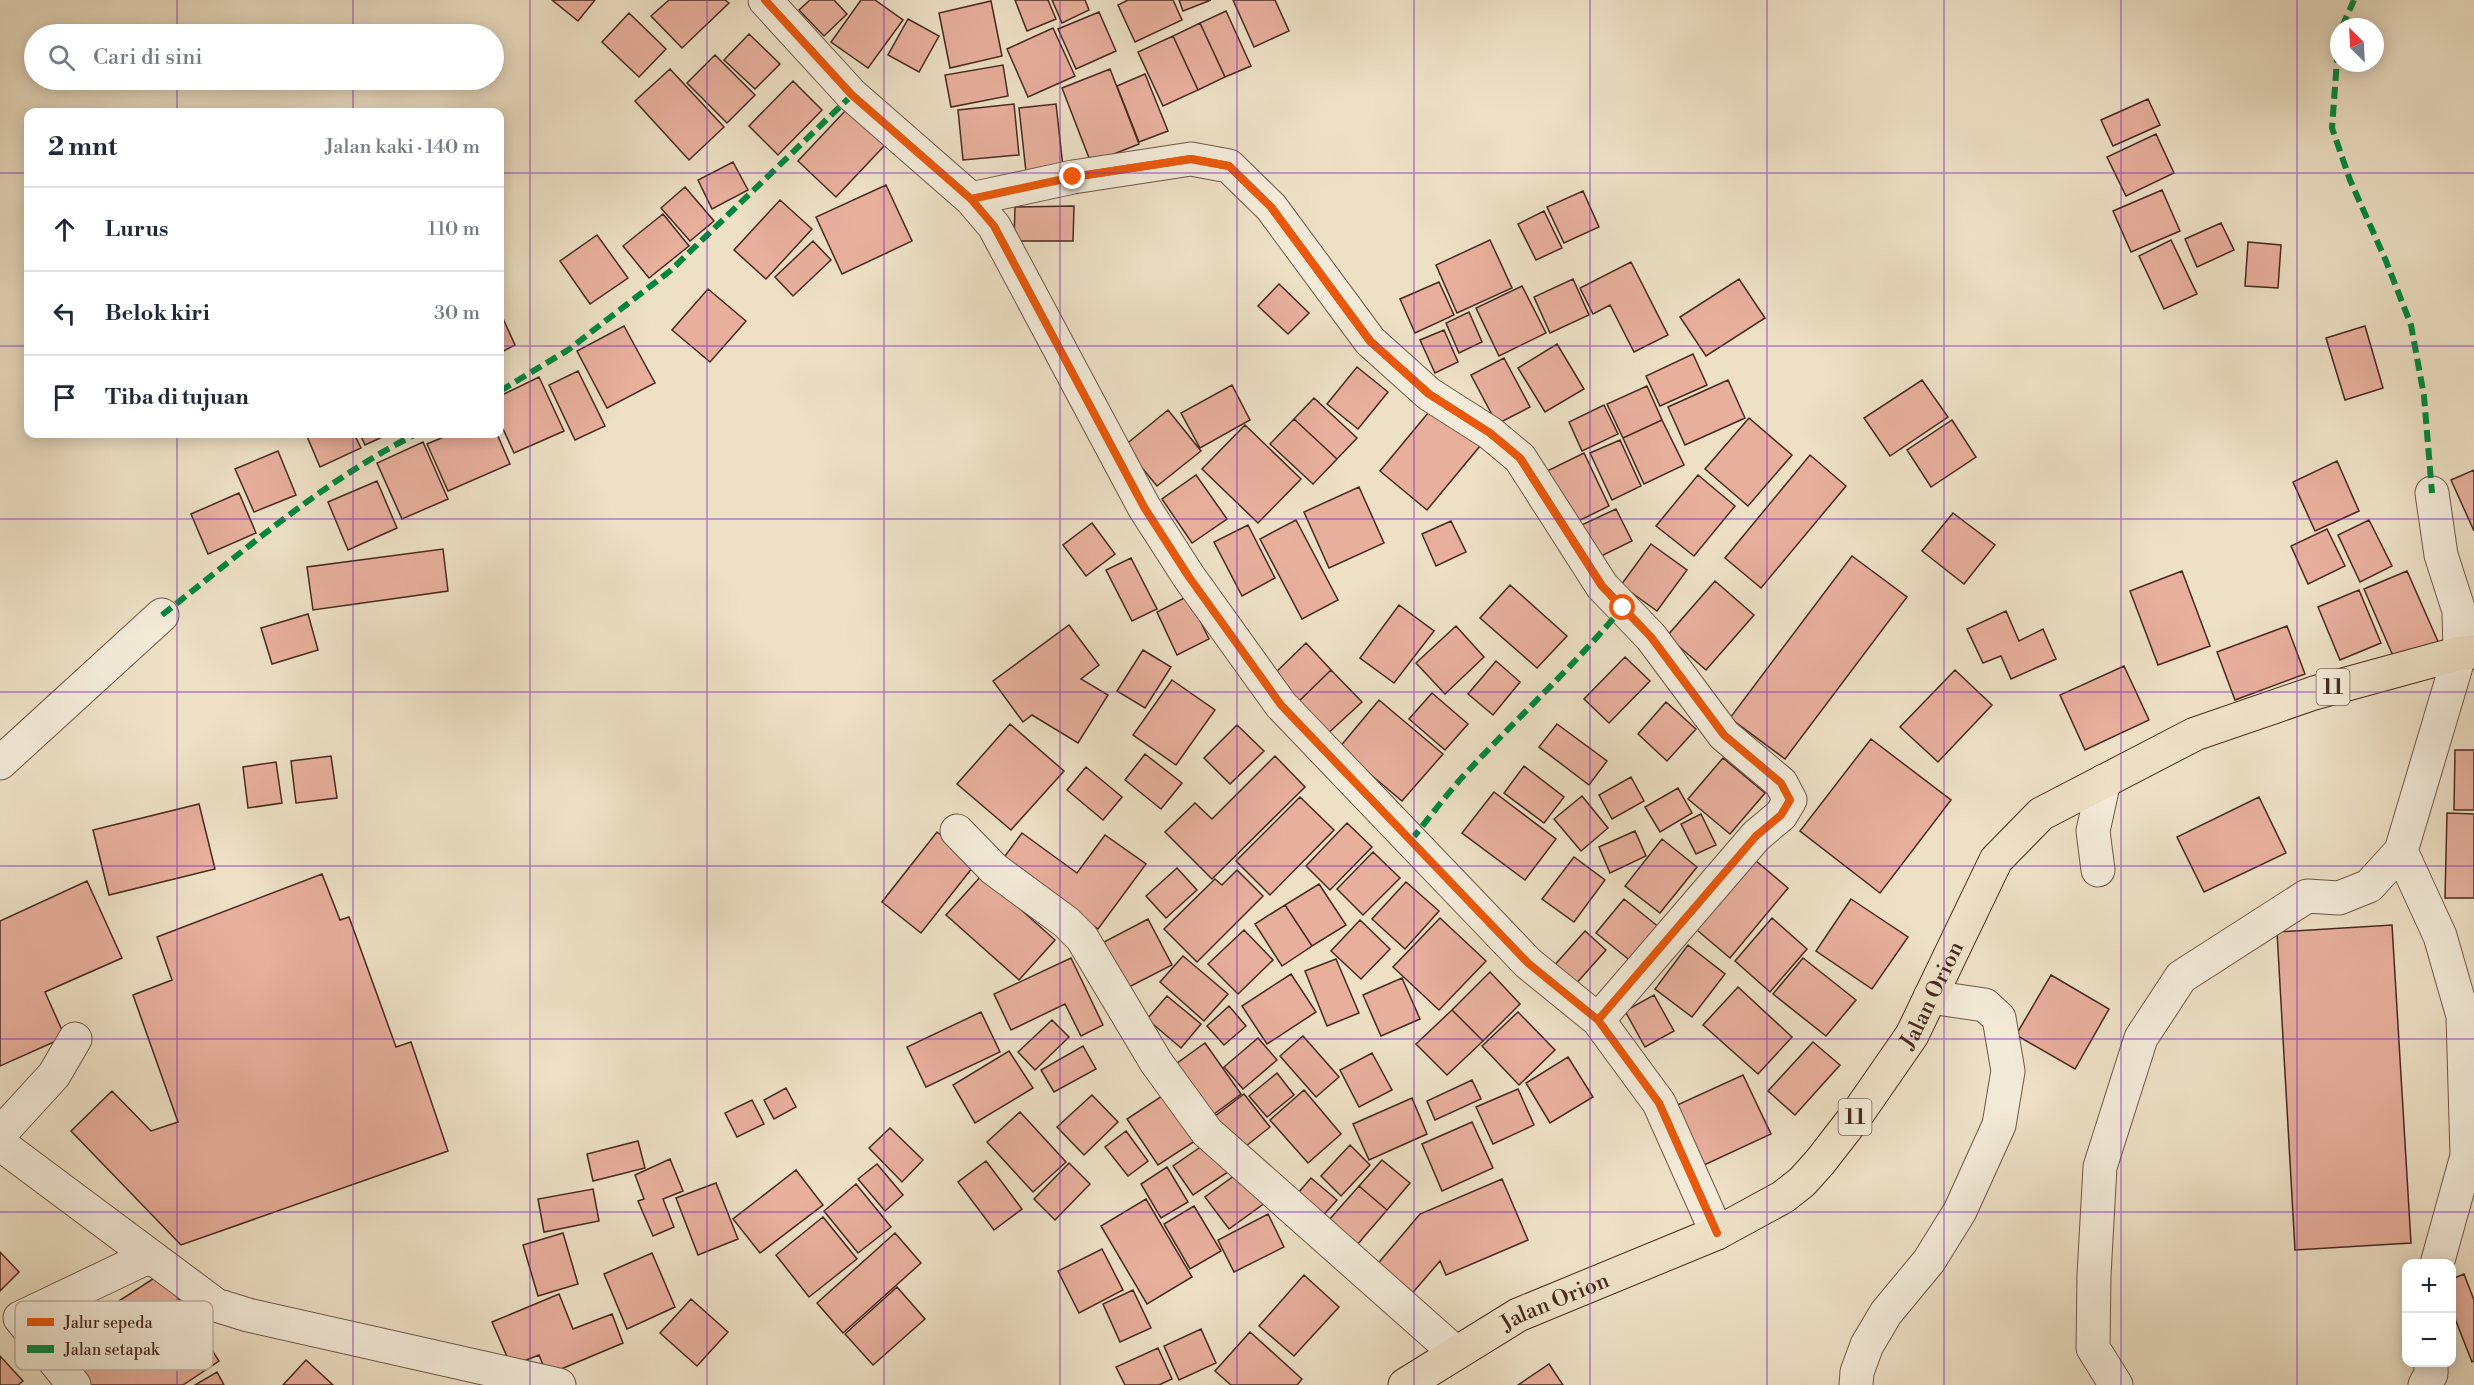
<!DOCTYPE html>
<html lang="id">
<head>
<meta charset="utf-8">
<style>
	:root { --surface:#fff; --page:#f6f6f7; --text:#1f2937; --muted:#747a83; --line:#e0e1e3 }
	body { margin:0; font-family:"Libre Bodoni",serif; background:var(--page); color:var(--text) }
	.controls { position:absolute; right:18px; bottom:18px; display:grid; overflow:hidden; border-radius:12px; box-shadow:0 3px 15px #0003 }
	.controls button { width:54px; height:54px; display:grid; place-items:center; padding:0; border:0; border-bottom:2px solid var(--line); background:var(--surface); color:var(--text); font:30px sans-serif }
	.compass { position:absolute; left:2330px; top:18px; width:54px; height:54px; border-radius:50%; background:var(--surface); box-shadow:0 3px 15px #0003; rotate:336deg }
	.stop { position:absolute; width:18px; height:18px; margin:-14px; border:4px solid #ea580c; border-radius:50%; background:#fff }
	.stop.end { background:#ea580c; border-color:#fff; box-shadow:0 2px 6px #0008 }
	.list { margin:0; padding:0; list-style:none }
	h2 { display:flex; justify-content:space-between; align-items:center; height:78px; margin:0; padding:0 24px; font-size:26px }
	h2 small { font-size:20px; font-weight:400; color:var(--muted) }
	.list li { display:grid; grid-template-columns:39px 1fr auto; gap:18px; align-items:center; box-sizing:border-box; height:84px; padding:0 24px; border-top:2px solid var(--line) }
	.list b { display:block; font-size:22px; white-space:nowrap }
	.list em { font-size:20px; font-style:normal; color:var(--muted) }
	.icon { flex:none; width:33px; height:33px; fill:none; stroke:currentColor; stroke-width:2; stroke-linecap:round; stroke-linejoin:round }
	.map { position:relative; flex:none; width:2474px; height:1385px; overflow:hidden }
	.search { position:absolute; background:var(--surface); box-shadow:0 3px 15px #0003; left:24px; top:24px; width:480px; height:66px; display:flex; align-items:center; gap:15px; box-sizing:border-box; padding:0 21px; border-radius:33px; color:var(--muted); font-size:22px }
	.panel { position:absolute; background:var(--surface); box-shadow:0 3px 15px #0003; left:24px; top:108px; width:480px; height:330px; border-radius:12px }
	.map>svg:first-child { display:block }
</style>
</head>
<body>
<div class="map">
<svg width="2474" height="1385" viewBox="0 0 2474 1385">
	<rect width="100%" height="100%" fill="#ede0c5"/>
	<filter id="stains"><feTurbulence type="fractalNoise" baseFrequency=".00333" numOctaves="4"/><feColorMatrix values="0 0 0 0 .2 0 0 0 0 .09 0 0 0 0 .02 0 0 0 .5 -.17"/></filter>
	<radialGradient id="worn" r=".72"><stop offset=".6" stop-color="#630" stop-opacity="0"/><stop offset="1" stop-color="#630" stop-opacity=".3"/></radialGradient>
	<path fill="#e8af9d" stroke="#48291d" stroke-width="1.5" d="M552,0H595L578,21Z
		M669,0H725L729,3L682,48L651,16Z
		M810,0H834L847,14L824,36L799,10Z
		M861,0H875L903,20L868,68L831,42Z
		M1015,0H1048L1056,19L1027,31Z
		M1052,0H1085L1089,10L1062,23Z
		M1128,0H1173L1182,20L1135,42L1118,5Z
		M1179,0H1211L1183,11Z
		M1233,0H1275L1289,31L1254,47Z
		M991,1L1002,56L950,68L939,13Z
		M1226,11L1251,66L1225,77L1200,23Z
		M1099,12L1116,51L1076,69L1058,29Z
		M629,13L666,49L639,77L602,42Z
		M908,19L939,36L919,72L888,55Z
		M1200,23L1225,77L1198,90L1173,36Z
		M1053,28L1075,76L1028,97L1007,49Z
		M749,34L780,64L755,89L724,60Z
		M1173,36L1198,90L1163,106L1138,52Z
		M715,55L755,95L727,123L687,83Z
		M1003,65L1008,96L951,107L945,75Z
		M670,69L724,127L689,160L635,101Z
		M1110,69L1139,144L1091,163L1062,88Z
		M1145,74L1168,131L1139,142L1117,86Z
		M793,81L822,110L778,155L749,126Z
		M2148,99L2160,125L2113,146L2101,120Z
		M1014,104L1019,155L963,160L958,110Z
		M1056,104L1063,167L1026,172L1019,108Z
		M846,110L885,145L836,197L798,161Z
		M2156,134L2174,173L2126,196L2107,157Z
		M733,162L748,190L712,209L698,180Z
		M886,185L912,241L842,274L816,217Z
		M685,187L714,221L690,241L661,208Z
		M2162,190L2180,231L2131,252L2113,211Z
		M1583,191L1599,227L1564,243L1547,207Z
		M780,200L812,229L766,279L734,250Z
		M1074,206L1073,241H1014L1015,207Z
		M1544,211L1562,248L1536,260L1518,224Z
		M663,214L689,246L649,278L623,246Z
		M2221,223L2234,250L2197,267L2185,239Z
		M597,235L628,278L590,304L560,261Z
		M1490,240L1512,288L1457,313L1436,265Z
		M2171,240L2197,294L2164,309L2139,256Z
		M813,241L831,260L793,296L775,277Z
		M2248,242L2281,245L2278,288L2245,286Z
		M1631,262L1668,335L1634,352L1610,305L1593,314L1580,288Z
		M1573,279L1589,315L1550,333L1534,297Z
		M1739,279L1765,318L1706,356L1680,317Z
		M1439,282L1454,315L1415,333L1400,299Z
		M1279,284L1309,313L1288,334L1258,306Z
		M1522,286L1546,333L1499,356L1476,308Z
		M708,289L746,321L710,362L672,330Z
		M500,312L515,345L500,353Z
		M1469,312L1482,342L1459,353L1446,323Z
		M624,326L655,383L607,408L577,351Z
		M2365,326L2383,388L2345,400L2326,338Z
		M1444,330L1458,362L1435,373L1420,340Z
		M1557,344L1584,389L1545,412L1518,368Z
		M1693,354L1707,385L1660,406L1646,376Z
		M1504,358L1530,407L1497,424L1471,375Z
		M1357,367L1388,392L1358,429L1327,404Z
		M578,371L605,426L575,440L549,385Z
		M539,377L564,431L514,453L500,422V396Z
		M1728,380L1745,418L1685,445L1668,407Z
		M1922,380L1948,417L1890,456L1864,418Z
		M1232,385L1250,420L1200,448L1181,413Z
		M1647,386L1662,420L1623,438L1607,404Z
		M1314,398L1357,438L1337,459L1294,419Z
		M1604,405L1618,434L1582,451L1569,422Z
		M1433,407L1480,446L1427,510L1380,471Z
		M1168,410L1201,451L1157,486L1124,446Z
		M1749,418L1792,455L1748,506L1705,469Z
		M1294,419L1337,459L1313,484L1270,444Z
		M1662,420L1684,465L1644,484L1623,438Z
		M1952,420L1976,457L1931,487L1907,450Z
		M1245,425L1301,479L1258,523L1202,469Z
		M306,434H354L361,448L320,467Z
		M360,434H389L365,445Z
		M451,434H497L510,464L448,491L427,444Z
		M1620,440L1641,486L1612,500L1590,453Z
		M423,442L448,499L402,519L377,463Z
		M278,451L296,495L254,512L235,469Z
		M1584,453L1609,506L1570,525L1545,472Z
		M1810,455L1846,486L1761,588L1725,558Z
		M2337,461L2359,511L2315,531L2293,482Z
		M2474,470V531L2451,480Z
		M1196,475L1227,519L1192,543L1162,499Z
		M1698,475L1735,506L1694,556L1656,526Z
		M377,481L397,528L348,550L328,502Z
		M1359,487L1384,543L1329,568L1304,512Z
		M239,493L256,533L208,554L191,514Z
		M1616,509L1632,541L1591,561L1575,528Z
		M1953,513L1995,545L1964,584L1922,551Z
		M1296,520L1338,600L1302,619L1260,539Z
		M2369,520L2392,566L2360,582L2338,535Z
		M1451,521L1466,552L1436,566L1422,534Z
		M1092,523L1115,554L1086,576L1063,545Z
		M1248,525L1275,578L1242,596L1214,542Z
		M2327,529L2345,566L2308,584L2291,546Z
		M1651,544L1687,570L1657,611L1621,585Z
		M443,549L448,591L313,610L307,567Z
		M1852,556L1907,597L1785,759L1730,718Z
		M1131,558L1157,609L1132,621L1106,570Z
		M2182,571L2210,646L2158,665L2130,591Z
		M2407,571L2440,646L2397,665L2364,589Z
		M1715,581L1754,615L1706,670L1667,636Z
		M1510,585L1567,636L1537,668L1480,618Z
		M2359,590L2381,643L2340,660L2318,607Z
		M1188,596L1209,639L1177,655L1157,612Z
		M1399,605L1434,631L1394,683L1360,658Z
		M2006,611L2019,641L2043,629L2056,659L2011,679L2001,656L1983,663L1967,629Z
		M308,614L318,650L272,664L261,628Z
		M1069,625L1099,665L1081,679L1108,695L1078,743L1032,715L1023,722L993,681Z
		M1456,626L1484,657L1445,694L1416,663Z
		M2287,626L2305,674L2235,700L2217,652Z
		M1306,643L1331,670L1294,706L1269,679Z
		M1143,650L1171,667L1145,708L1117,691Z
		M1625,657L1650,681L1609,723L1584,699Z
		M1496,661L1520,682L1493,715L1468,694Z
		M2124,666L2149,720L2085,750L2060,695Z
		M1331,670L1362,702L1324,737L1294,706Z
		M1955,670L1992,705L1938,762L1900,727Z
		M1172,680L1215,710L1176,765L1133,735Z
		M1432,693L1468,724L1445,750L1409,719Z
		M1379,700L1443,754L1402,801L1339,748Z
		M1666,702L1696,729L1667,761L1638,734Z
		M1010,724L1064,771L1011,830L957,784Z
		M1557,724L1607,761L1589,785L1539,747Z
		M1237,725L1264,751L1230,784L1204,758Z
		M1871,739L1951,800L1880,893L1800,831Z
		M2455,750H2474V810H2454Z
		M1145,754L1182,783L1161,809L1125,780Z
		M331,756L337,798L296,803L291,761Z
		M1275,756L1305,787L1212,879L1165,832L1195,803L1212,819Z
		M1723,758L1765,793L1730,834L1688,799Z
		M276,762L282,803L248,808L243,767Z
		M1524,766L1564,797L1544,823L1504,793Z
		M1086,767L1122,797L1103,820L1067,790Z
		M1631,777L1644,801L1612,819L1599,795Z
		M1678,788L1692,813L1660,832L1645,807Z
		M1494,792L1556,839L1525,880L1462,833Z
		M1582,796L1608,828L1581,851L1554,819Z
		M1300,797L1334,830L1270,895L1236,861Z
		M2259,797L2286,853L2204,892L2177,837Z
		M199,804L215,869L109,895L93,830Z
		M2447,813L2474,814V898H2445Z
		M1701,814L1716,845L1696,854L1681,824Z
		M1347,823L1372,847L1330,890L1306,866Z
		M1635,831L1646,856L1610,873L1599,847Z
		M937,832L976,863L921,933L882,902Z
		M1022,833L1077,873L1105,835L1146,864L1098,929L1002,860Z
		M1662,839L1697,867L1660,913L1625,886Z
		M1373,852L1400,878L1363,915L1337,889Z
		M1749,855L1788,888L1730,958L1691,925Z
		M1574,857L1605,880L1574,922L1542,899Z
		M1177,868L1197,890L1166,918L1146,896Z
		M1237,870L1263,896L1197,962L1164,929L1215,879L1222,885Z
		M322,874L340,920L349,917L396,1047L411,1042L448,1151L181,1245L71,1131L112,1091L151,1131L178,1122L133,995L172,980L157,937Z
		M982,875L1055,940L1019,980L946,915Z
		M87,881L122,958L45,992L65,1037L0,1066V921Z
		M1406,882L1439,911L1405,949L1372,919Z
		M1319,884L1346,925L1312,946L1285,905Z
		M1624,899L1660,928L1632,962L1596,933Z
		M1851,899L1908,937L1872,989L1816,951Z
		M1285,905L1312,946L1282,966L1255,924Z
		M1440,918L1486,961L1439,1010L1393,967Z
		M1772,918L1807,949L1770,992L1735,961Z
		M1148,919L1172,965L1127,988L1104,942Z
		M1360,920L1390,949L1361,979L1331,951Z
		M2392,925L2411,1243L2295,1250L2277,932Z
		M1244,930L1273,960L1238,994L1208,964Z
		M1585,931L1606,950L1574,986L1552,968Z
		M1688,945L1725,974L1692,1017L1655,989Z
		M1183,956L1228,994L1204,1021L1160,982Z
		M1071,958L1103,1025L1081,1036L1065,1004L1011,1030L994,994Z
		M1803,958L1856,1000L1826,1036L1773,994Z
		M1336,959L1359,1013L1327,1026L1305,971Z
		M1490,972L1520,1004L1483,1041L1452,1010Z
		M1291,974L1316,1012L1267,1044L1242,1006Z
		M2051,975L2109,1009L2075,1069L2016,1035Z
		M1402,978L1420,1019L1381,1036L1363,995Z
		M1738,987L1792,1037L1758,1074L1703,1025Z
		M1654,995L1674,1031L1645,1047L1625,1011Z
		M1167,996L1201,1024L1181,1048L1147,1019Z
		M1229,1006L1246,1026L1224,1045L1207,1026Z
		M1452,1010L1483,1041L1447,1075L1416,1044Z
		M981,1012L1000,1052L926,1087L907,1047Z
		M1518,1012L1555,1050L1519,1085L1482,1046Z
		M1052,1020L1069,1037L1035,1070L1018,1052Z
		M1303,1036L1339,1077L1316,1097L1280,1056Z
		M1258,1038L1277,1060L1243,1089L1224,1067Z
		M1813,1042L1840,1065L1795,1115L1768,1091Z
		M1205,1043L1241,1094L1206,1120L1169,1069Z
		M1083,1046L1096,1069L1054,1092L1041,1070Z
		M1009,1051L1033,1088L975,1123L953,1085Z
		M1372,1053L1392,1090L1359,1107L1340,1070Z
		M1568,1057L1593,1097L1550,1123L1526,1083Z
		M1277,1073L1294,1095L1267,1117L1249,1096Z
		M1743,1075L1771,1134L1702,1166L1675,1106Z
		M1472,1080L1481,1099L1435,1120L1427,1101Z
		M786,1088L796,1107L774,1119L764,1100Z
		M1518,1089L1534,1125L1493,1144L1476,1107Z
		M1304,1090L1341,1134L1308,1163L1270,1120Z
		M1165,1094L1195,1141L1158,1165L1127,1119Z
		M1244,1094L1270,1127L1236,1154L1210,1120Z
		M1092,1095L1118,1122L1084,1155L1057,1127Z
		M1412,1098L1427,1134L1369,1160L1353,1124Z
		M752,1100L764,1124L737,1137L725,1113Z
		M1020,1112L1066,1162L1033,1192L987,1142Z
		M1472,1122L1493,1168L1442,1191L1422,1144Z
		M890,1128L923,1160L902,1182L869,1148Z
		M1126,1131L1148,1161L1128,1176L1105,1147Z
		M638,1141L645,1168L593,1181L587,1154Z
		M1208,1142L1228,1172L1193,1195L1173,1166Z
		M1350,1145L1370,1165L1341,1196L1321,1176Z
		M670,1159L683,1191L663,1199L674,1227L653,1236L638,1201L644,1199L635,1175Z
		M1382,1160L1410,1183L1387,1210L1359,1186Z
		M986,1161L1022,1209L994,1230L958,1182Z
		M1069,1163L1090,1184L1055,1220L1034,1199Z
		M877,1164L903,1195L885,1211L858,1179Z
		M1167,1167L1188,1202L1161,1218L1141,1184Z
		M796,1170L823,1205L760,1253L733,1219Z
		M1242,1170L1266,1202L1229,1229L1205,1197Z
		M1311,1178L1337,1200L1317,1222L1292,1200Z
		M1502,1179L1528,1240L1446,1275L1440,1261L1409,1297L1375,1267L1420,1214Z
		M716,1183L738,1239L698,1255L676,1198Z
		M856,1184L891,1227L858,1253L824,1211Z
		M1359,1186L1387,1210L1357,1245L1329,1220Z
		M593,1189L599,1221L544,1232L538,1199Z
		M1146,1199L1192,1277L1147,1304L1101,1226Z
		M1194,1206L1221,1251L1190,1269L1164,1224Z
		M1268,1214L1284,1247L1234,1272L1218,1240Z
		M823,1217L857,1259L809,1297L776,1255Z
		M563,1233L578,1284L538,1296L523,1245Z
		M895,1233L921,1263L843,1333L817,1303Z
		M1102,1249L1123,1290L1079,1313L1058,1271Z
		M0,1252L19,1272L0,1291Z
		M652,1253L675,1307L627,1329L604,1274Z
		M162,1273L219,1361L183,1385H86L57,1341Z
		M2464,1274L2474,1300V1361L2472,1362L2452,1311V1279Z
		M1304,1275L1339,1307L1294,1356L1259,1326Z
		M897,1287L925,1319L873,1365L845,1334Z
		M1133,1290L1151,1328L1120,1342L1103,1304Z
		M559,1294L573,1329L612,1314L623,1343L547,1375L539,1355L511,1366L492,1322Z
		M691,1299L728,1332L697,1366L660,1333Z
		M1201,1329L1216,1363L1179,1380L1164,1346Z
		M1250,1332L1302,1379L1297,1385H1231L1215,1371Z
		M1158,1348L1172,1379L1159,1385H1125L1116,1367Z
		M0,1356L23,1381L18,1385H0Z
		M306,1360L333,1385H283Z
		M1549,1364L1563,1385H1518Z
		M217,1372L224,1385H195Z"/>
	<g fill="none" stroke-linecap="round" stroke-linejoin="round">
		<g stroke="#715747" stroke-width="35">
			<path id="minor" d="M765,0L852,95L971,199L994,226L1144,507L1189,577L1281,705L1528,963L1598,1020L1659,1103L1717,1233
				M971,199L1073,177L1191,159L1229,166L1271,207L1370,341L1429,394L1490,433L1520,458L1602,586L1651,637L1724,735L1781,783L1790,800L1781,815L1756,836L1598,1020
				M0,763L162,615
				M957,831L994,869L1066,922L1082,938L1156,1062L1207,1132L1456,1353
				M2401,851L2440,936L2463,1016L2467,1156L2437,1264
				M2098,870L2093,831L2104,781
				M0,1134L54,1075L75,1039
				M0,1144L216,1305L248,1315L559,1385
				M74,1385L20,1318L150,1256
				M1856,1385L1857,1372L1867,1345L1886,1313L1929,1261L1960,1211L1999,1125L2008,1071L1999,1018L1985,1005L1930,997
				M2116,1385L2093,1348L2094,1275L2100,1167L2141,1038L2181,977L2307,896L2339,898L2369,886L2401,851L2460,653L2459,611L2441,555L2432,493
				M2425,1385L2431,1374V1362"/>
		</g>
		<g stroke="#48291d" stroke-width="35">
			<g id="highway">
				<path id="s1" d="M1405,1385L1518,1315L1717,1233L1783,1197L1802,1182L1820,1162L1858,1113L1912,1035L1996,860L2041,814L2195,734L2314,693L2460,653L2474,652"/>
			</g>
		</g>
		<use href="#minor" stroke="#f3ebd9" stroke-width="33"/>
		<use href="#highway" stroke="#ede0c5" stroke-width="33"/>
		<path stroke="#00873e" stroke-width="6" stroke-dasharray="12 6" stroke-linecap="butt" d="M2342,27L2354,0
			M2339,33L2332,128L2350,180L2386,261L2411,325L2424,396L2432,493
			M500,391L568,350L670,271L852,95
			M162,615C244,551 323,481 416,434
			M1411,840C1430,817 1448,792 1469,770C1520,715 1575,665 1623,607"/>
		<g stroke="#f3ebd9" stroke-width="11">
			<path id="cycleway" d="M765,0L852,95L971,199L994,226L1144,507L1189,577L1281,705L1528,963L1598,1020L1659,1103L1717,1233
				M971,199L1073,177L1191,159L1229,166L1271,207L1370,341L1429,394L1490,433L1520,458L1602,586L1651,637L1724,735L1781,783L1790,800L1781,815L1756,836L1598,1020"/>
		</g>
		<use href="#cycleway" stroke="#e8590c" stroke-width="8"/>
	</g>
	<g fill="none" stroke-linecap="round" stroke-linejoin="round">
		<path stroke="#ea580c" stroke-width="8" d="M1073,177L1191,159L1229,166L1271,207L1370,341L1429,394L1490,433L1520,458L1602,586L1623,608"/>
	</g>
	<path fill="none" stroke="#7b2cbf" stroke-width="1.5" stroke-opacity="0.55" d="M177,0V34M353,0V34M530,0V1385M707,0V1385M884,0V1385M1060,0V1385M1237,0V1385M1414,0V1385M1590,0V1385M1767,0V1385M1944,0V1385M2121,0V1385M2297,0V1385M177,80V112M353,80V112M0,173H28M500,173H2474M0,346H28M500,346H2474M177,434V1385M353,434V1385M0,519H2474M0,692H2474M0,866H2474M0,1039H2474M0,1212H2474"/>
	<g text-anchor="middle" stroke-width="5" stroke-linejoin="round" paint-order="stroke">
		<g fill="#f3ebd9" stroke="#7b6355" stroke-width="1.5">
			<rect x="2316.5" y="669" width="33" height="36" rx="4.5"/>
			<rect x="1838.5" y="1099" width="33" height="36" rx="4.5"/>
		</g>
		<g font-size="21" font-weight="bold" fill="#48291d">
			<text x="2333" y="694">11</text>
			<text x="1855" y="1124">11</text>
		</g>
		<g font-size="22" fill="#48291d" stroke="#f3ebd9">
			<text dy="8" stroke="none"><textPath href="#s1" startOffset="676">Jalan Orion</textPath></text>
			<text dy="8" stroke="none"><textPath href="#s1" startOffset="172">Jalan Orion</textPath></text>
		</g>
	</g>
	<rect x="15" y="1301" width="198" height="69" rx="9" fill="#f3ebd9" stroke="#c0b1a1" stroke-width="1.5"/>
	<rect x="27" y="1318" width="27" height="8" fill="#e8590c"/>
	<rect x="27" y="1345" width="27" height="8" fill="#00873e"/>
	<g font-size="16" fill="#48291d">
		<text x="64" y="1328">Jalur sepeda</text>
		<text x="64" y="1355">Jalan setapak</text>
	</g>
	<rect width="100%" height="100%" filter="url(#stains)"/>
	<rect width="100%" height="100%" fill="url(#worn)"/>
</svg>
<div class="controls">
<button>+</button>
<button>−</button>
</div>
<svg class="compass" viewBox="-18 -18 36 36"><path d="M0-13l5 13h-10z" fill="#e53935"/><path d="M0 13l5-13h-10z" fill="#747a83"/></svg>
<div class="stop" style="left:1623px;top:608px"></div>
<div class="stop end" style="left:1073px;top:177px"></div>
<div class="search"><svg class="icon" aria-label="search" viewBox="0 0 24 24"><circle cx="10" cy="10" r="6"/><path d="M15 15l6 6"/></svg>Cari di sini</div>
<section class="panel">
<h2>2 mnt<small>Jalan kaki · 140 m</small></h2>
<ul class="list">
<li><svg class="icon" aria-label="ahead" viewBox="0 0 24 24"><path d="M12 20V5M6 11l6-6 6 6"/></svg><div><b>Lurus</b></div><em>110 m</em></li>
<li><svg class="icon" aria-label="left" viewBox="0 0 24 24"><path d="M17 20v-9H6M10 6l-5 5 5 5"/></svg><div><b>Belok kiri</b></div><em>30 m</em></li>
<li><svg class="icon" aria-label="arrive" viewBox="0 0 24 24"><path d="M6 21V4h12l-3 4 3 4H6"/></svg><div><b>Tiba di tujuan</b></div></li>
</ul>
</section>
</div>
</body>
</html>
